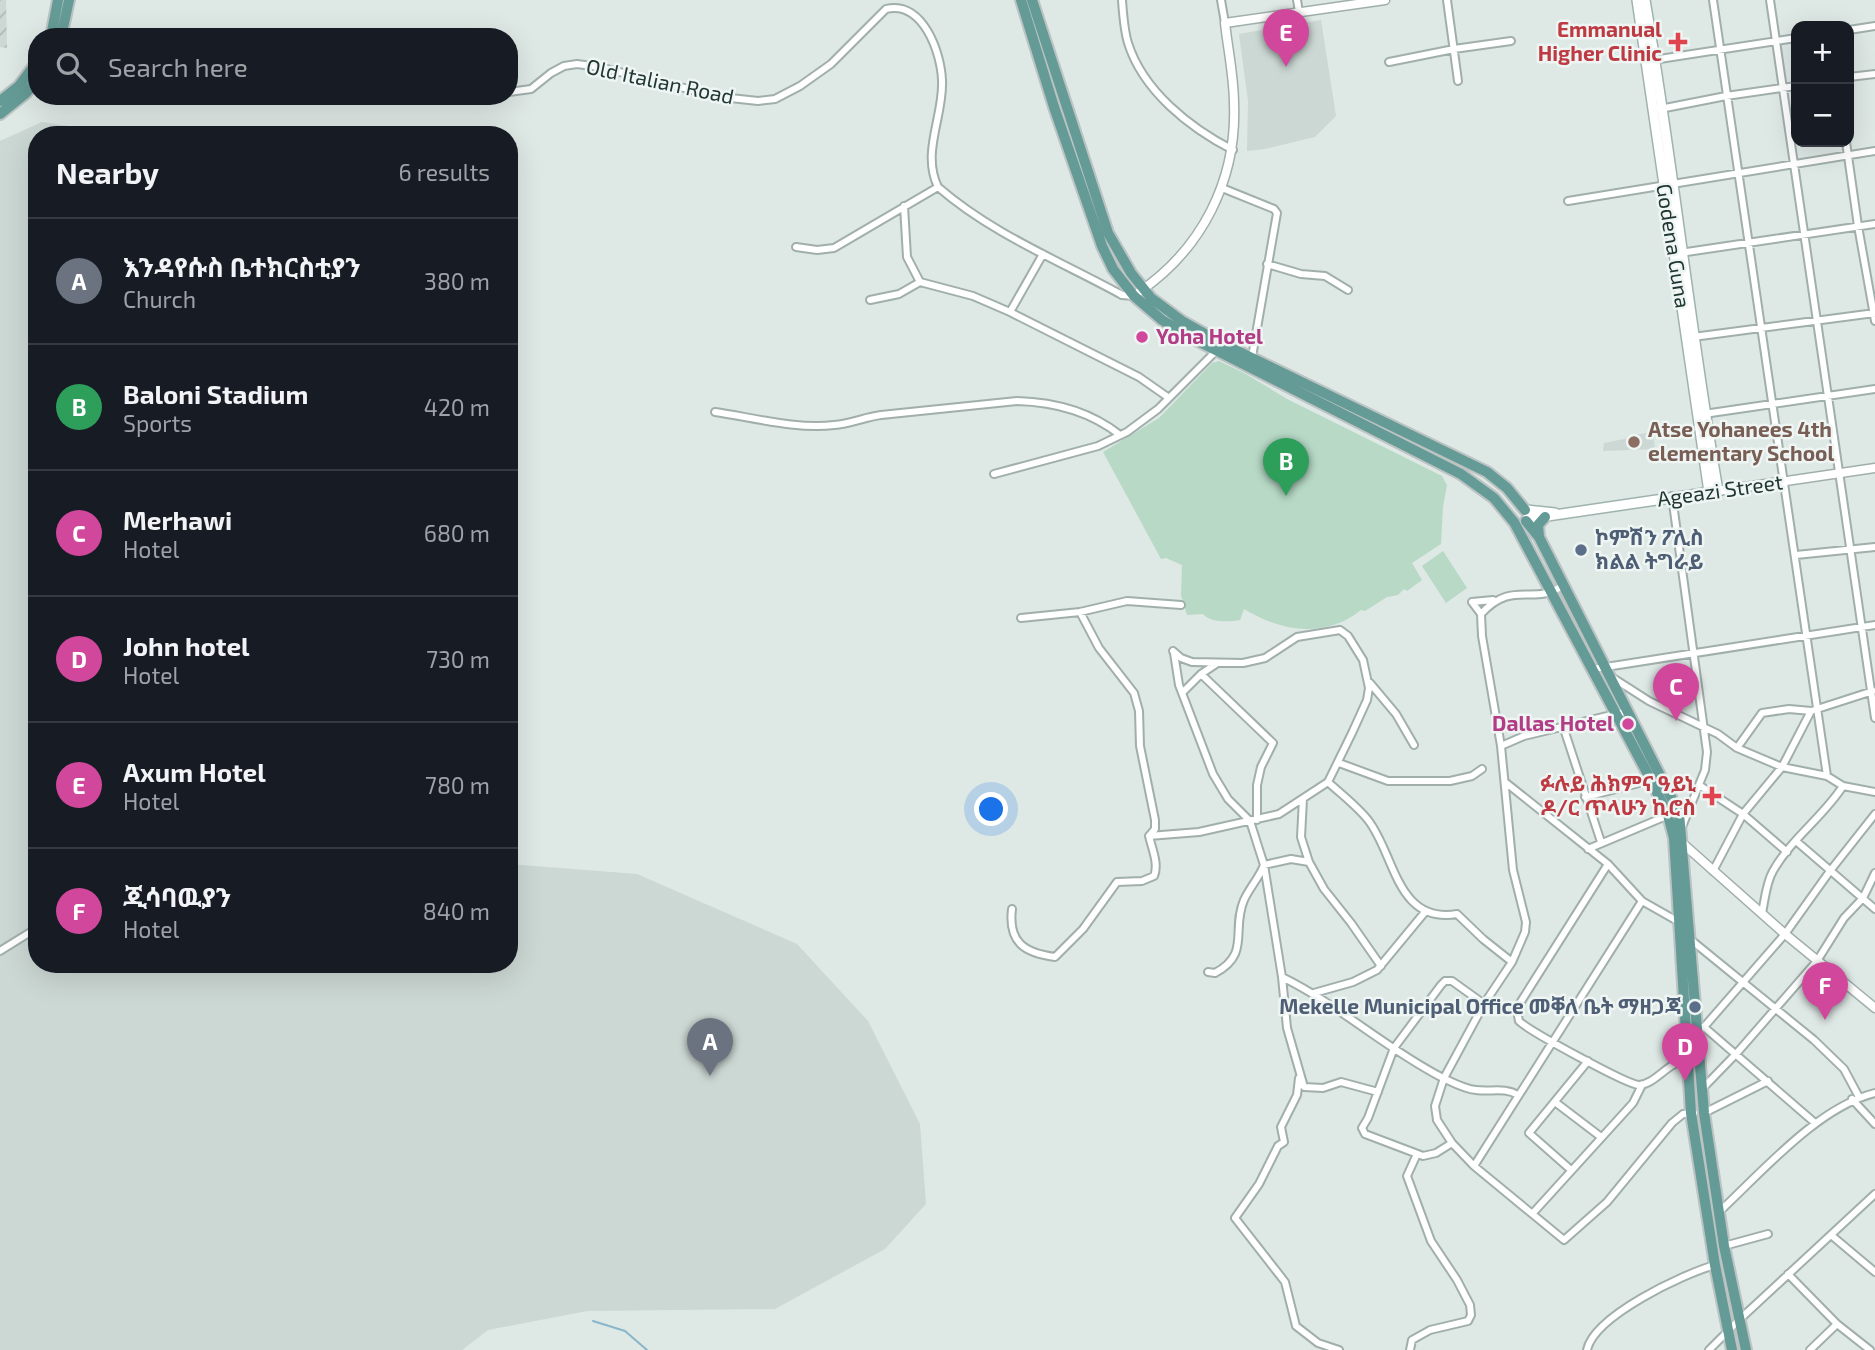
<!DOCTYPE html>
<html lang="en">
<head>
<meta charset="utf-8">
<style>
	:root { --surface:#171b24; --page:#242831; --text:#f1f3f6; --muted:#9ea1a6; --line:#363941; --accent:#e9945b }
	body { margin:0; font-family:"Exo 2","Noto Sans Ethiopic",sans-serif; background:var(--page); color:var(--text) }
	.controls { position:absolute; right:21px; top:21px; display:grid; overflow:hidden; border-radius:14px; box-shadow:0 7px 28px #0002 }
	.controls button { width:63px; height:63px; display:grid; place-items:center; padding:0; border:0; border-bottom:2px solid var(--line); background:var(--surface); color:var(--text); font:35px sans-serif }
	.you { position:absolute; left:992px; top:810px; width:24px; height:24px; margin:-18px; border:5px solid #fff; border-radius:50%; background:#1a73e8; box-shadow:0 0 0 10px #1a73e833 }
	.badge { display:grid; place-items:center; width:46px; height:46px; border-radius:50%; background:var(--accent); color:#fff; font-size:23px; font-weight:700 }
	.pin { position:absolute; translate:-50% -58px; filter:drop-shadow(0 2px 4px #0008) }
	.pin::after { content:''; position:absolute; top:37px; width:24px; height:21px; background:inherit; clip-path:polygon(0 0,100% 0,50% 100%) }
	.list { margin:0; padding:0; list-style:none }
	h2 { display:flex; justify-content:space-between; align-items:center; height:91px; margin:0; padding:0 28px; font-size:30px }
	h2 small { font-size:23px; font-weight:400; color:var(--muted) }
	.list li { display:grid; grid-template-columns:46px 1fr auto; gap:21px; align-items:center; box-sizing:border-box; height:126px; padding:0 28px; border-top:2px solid var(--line) }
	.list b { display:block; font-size:26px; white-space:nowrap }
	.list p { margin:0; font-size:23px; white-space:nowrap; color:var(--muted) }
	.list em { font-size:23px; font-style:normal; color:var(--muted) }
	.icon { flex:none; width:38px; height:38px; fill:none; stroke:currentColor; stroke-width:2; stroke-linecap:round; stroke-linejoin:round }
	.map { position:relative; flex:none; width:1875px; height:1350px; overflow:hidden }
	.search { position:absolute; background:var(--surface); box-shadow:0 7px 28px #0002; left:28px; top:28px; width:490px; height:77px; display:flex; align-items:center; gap:18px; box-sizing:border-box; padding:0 24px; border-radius:28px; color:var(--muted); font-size:26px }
	.panel { position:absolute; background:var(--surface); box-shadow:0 7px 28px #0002; left:28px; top:126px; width:490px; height:847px; border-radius:28px }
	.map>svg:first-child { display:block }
</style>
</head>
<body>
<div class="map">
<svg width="1875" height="1350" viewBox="0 0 1875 1350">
	<defs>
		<pattern id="industrial-furrows" width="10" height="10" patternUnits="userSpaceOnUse" patternTransform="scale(1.75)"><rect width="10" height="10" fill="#ccd8d4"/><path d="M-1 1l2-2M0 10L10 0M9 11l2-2" fill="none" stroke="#afbab7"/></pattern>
	</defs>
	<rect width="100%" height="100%" fill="#dee8e5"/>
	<path fill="#ccd8d4" d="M1321,20L1336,116L1315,137L1265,149L1247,151L1248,101L1239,34Z
		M42,122L121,134L150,135H37V964H509V864L637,874L797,944L868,1021L920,1124L926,1204L885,1249L775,1309L587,1311L488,1330L462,1350H0V141Z
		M1653,432L1655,449L1603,451L1604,443L1629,438L1634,440V435Z"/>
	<path fill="url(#industrial-furrows)" d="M0,0H6L7,48L0,47Z"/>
	<path fill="#b7d9c6" d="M1219,361L1246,374L1287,399L1442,476L1447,485L1443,507L1441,544L1412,563L1422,580L1407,591L1404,589L1398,595L1387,597L1365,611L1361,610C1324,639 1282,632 1244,609L1240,620C1229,622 1211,623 1203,614L1187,615L1181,595L1182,565L1166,558L1161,559L1103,452L1159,418L1212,363Z
		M1443,551L1467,588L1446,603L1422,566Z"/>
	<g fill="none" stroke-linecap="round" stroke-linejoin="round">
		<path stroke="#88b6cb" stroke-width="2" d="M593,1321L625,1331L647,1350"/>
		<g stroke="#a1afac" stroke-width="10">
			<path id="minor" d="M1122,0C1123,14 1124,30 1128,43C1143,91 1190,128 1233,150
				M1221,0L1225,23
				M1297,0L1299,12
				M1447,0L1458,81
				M1713,0L1827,776
				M1770,0L1875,718
				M1849,30L1875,26
				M1653,60L1796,38
				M1389,62L1454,49L1511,41
				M1849,77L1875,74
				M509,92L531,89L551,73L564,66L577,64L599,67L721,97L758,101L775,99L800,86L831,64L886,9C923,0 941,53 942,80C944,116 921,152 938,187C992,234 1060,261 1122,295L1134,296
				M149,96L168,98L180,96
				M1660,109L1726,96L1796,86
				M1846,142L1858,226L1875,321
				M1222,188L1274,209L1277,213L1252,357
				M1568,201L1875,151
				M904,206L907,257L920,282L973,296L1010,312L1139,377L1169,398
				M796,247L817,250L834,248L938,187
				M1680,253L1875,224
				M1267,264L1301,274L1325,276L1348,290
				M870,300L899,294L920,282
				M1010,312L1043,254
				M1693,337L1875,313
				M715,412C750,417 799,430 834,425C850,424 865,417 881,415L1017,401C1054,402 1091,412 1120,435
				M1704,414L1875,389
				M994,474L1098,446L1127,432L1158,409L1216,351
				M1672,496L1707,752L1705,770L1682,827
				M1796,555L1875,547
				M1472,602L1481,614L1482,636L1501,746L1513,870L1526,922L1525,932L1512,962L1484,1004L1444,1078L1435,1106L1437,1120L1452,1143L1474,1166L1564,1240L1607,1202L1672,1123L1683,1114L1694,1113
				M1472,602L1493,600
				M1080,612L1099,648L1134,693L1139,711L1140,746L1155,820V829L1149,836L1199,832L1279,814L1328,782L1352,733L1367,700L1369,688L1363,660L1348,636L1340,630L1297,637L1265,658L1243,663L1192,662L1181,658L1173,651
				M1481,614C1513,579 1533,606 1562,586
				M1021,618L1080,612L1127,601L1181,605
				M1174,653L1179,685L1213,774L1228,799L1250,821L1264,865L1282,977L1287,1028L1304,1087L1323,1088L1341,1082L1378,1092
				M1593,669L1875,625
				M1201,674L1273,743L1261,767L1257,785V820
				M1613,678L1649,701L1718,734L1737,748L1782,767L1827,776L1843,786L1875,792
				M1370,683L1396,714L1414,745
				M1182,693L1201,674L1216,664
				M1563,726L1601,842
				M1501,746L1524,736L1628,711
				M1737,748L1762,713L1789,709L1811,711
				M1339,763L1388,781H1450L1472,776L1482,769
				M1328,782C1341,794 1357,806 1368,820C1395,854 1396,924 1457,914L1483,939L1512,962
				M1505,782L1608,864L1642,901L1679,922
				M1699,785L1743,814L1787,852
				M1585,797L1651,780
				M1303,799L1301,837L1309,862L1324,889L1351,923L1381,966
				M1796,841L1875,909
				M1588,849L1671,814
				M1608,864L1520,1003L1517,1011L1519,1021C1529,1031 1628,1085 1639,1085C1656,1084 1667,1062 1687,1060
				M1713,871L1743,814L1782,767L1811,711L1873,691
				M1012,909C1008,942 1024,953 1055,957L1083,929L1117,882L1142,881L1154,876C1159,864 1152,849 1149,836
				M1762,913C1765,899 1766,883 1773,871C1791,839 1823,817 1843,786
				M1691,940L1814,1040L1844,1069L1859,1097
				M0,951L37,928
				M1208,972L1215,973C1251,954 1231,930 1244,900C1250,887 1259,878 1264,865L1291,859L1309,862
				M1282,977C1339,1005 1385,1048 1441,1077C1452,1082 1464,1089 1476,1090C1491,1092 1505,1087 1518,1095
				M1314,993L1353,982L1377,970L1425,912
				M1696,1027H1704L1785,934L1830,871L1875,814
				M1704,1027L1815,1123
				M1299,1078L1297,1095L1281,1127L1284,1142L1278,1146L1259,1184L1235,1218L1285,1282L1296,1326L1318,1343L1339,1350
				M1702,1089L1736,1054L1817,961L1844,918L1863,898L1875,873
				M1852,1099L1875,1124
				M1555,1102L1601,1137
				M1704,1113L1768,1081
				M1452,1143L1436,1153L1423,1156L1365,1134L1362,1128L1368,1118L1394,1048L1441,985L1445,981H1452L1484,1004
				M1474,1166L1642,901
				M1571,1170L1529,1133L1588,1061
				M1719,1212C1762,1172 1818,1107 1875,1093
				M1533,1213L1633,1103L1642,1085
				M1831,1235L1875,1272
				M1724,1246L1768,1234
				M1788,1274L1837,1324L1870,1350
				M1410,1350L1412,1340L1430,1330L1468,1321L1471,1315L1470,1305L1457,1280L1431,1241L1407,1176L1417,1154
				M1587,1350C1594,1316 1683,1274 1715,1265
				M1709,1350L1739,1320L1875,1194
				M1810,1350L1837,1324"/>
		</g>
		<g stroke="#a1afac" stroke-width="11">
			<path id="tertiary" d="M1139,292C1202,249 1237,180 1234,104C1234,77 1228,50 1225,23L1385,0
				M1718,491L1875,468
				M1680,841L1785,934L1875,1008"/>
		</g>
		<g stroke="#9eb3af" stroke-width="12">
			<path id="secondary" d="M1637,0L1709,492
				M1526,510L1555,513
				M1527,519L1718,491C1690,328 1673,163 1645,0"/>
		</g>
		<g stroke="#bcc3c2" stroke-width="14">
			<path id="primary" d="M1021,0L1054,107L1102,246L1113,269L1134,296L1162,320L1192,338L1461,474L1494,498L1513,521
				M1032,0L1108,233L1131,273L1151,298L1182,321L1225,345L1487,472L1507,488L1525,510
				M51,37L58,0
				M61,37L69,0
				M0,101L19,86L37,62
				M0,114L26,93L37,80
				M1526,521L1539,537L1679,813L1704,1113L1724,1246L1746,1350
				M1514,522L1651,780L1668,815L1674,838L1691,1113L1715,1265L1732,1350
				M1539,537L1538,525L1545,517"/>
		</g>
		<use href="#minor" stroke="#fff" stroke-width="6"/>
		<use href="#tertiary" stroke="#fff" stroke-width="8"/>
		<use href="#secondary" stroke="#fff" stroke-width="9"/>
		<use href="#primary" stroke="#659b96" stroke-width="10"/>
	</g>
	<g fill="#e0444e" stroke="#eef5f3" stroke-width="2.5">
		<path d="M1674.5 31.5h7v7h7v7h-7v7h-7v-7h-7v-7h7z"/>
		<path d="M1708.5 785.5h7v7h7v7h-7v7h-7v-7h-7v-7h7z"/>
	</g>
	<g fill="#d1479c" stroke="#eef5f3" stroke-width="2.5">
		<circle cx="1142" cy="337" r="7"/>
		<circle cx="1628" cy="724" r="7"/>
	</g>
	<circle fill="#8d6e63" stroke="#eef5f3" stroke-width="2.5" cx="1634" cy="442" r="7"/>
	<g fill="#5c6f8a" stroke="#eef5f3" stroke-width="2.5">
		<circle cx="1581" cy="550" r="7"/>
		<circle cx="1695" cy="1007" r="7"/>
	</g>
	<g text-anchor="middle" stroke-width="5" stroke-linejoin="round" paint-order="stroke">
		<g font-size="21" font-weight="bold" fill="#be3a42" stroke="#eef5f3" text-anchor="end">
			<text x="1662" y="37">Emmanual<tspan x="1662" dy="24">Higher Clinic</tspan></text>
			<text x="1696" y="791">ፉሉይ ሕክምና ዓይኒ<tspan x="1696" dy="24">ዶ/ር ጥላሁን ኪሮስ</tspan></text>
		</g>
		<g font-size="21" fill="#203734" stroke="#eef5f3">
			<text transform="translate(660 82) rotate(12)" y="7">Old Italian Road</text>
			<text transform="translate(1673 246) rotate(81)" y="7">Godena Guna</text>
			<text transform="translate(1720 491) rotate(-8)" y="7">Ageazi Street</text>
		</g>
		<g font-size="21" font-weight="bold" fill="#b23c85" stroke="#eef5f3" text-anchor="start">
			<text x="1156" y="344">Yoha Hotel</text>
			<text x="1614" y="731" text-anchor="end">Dallas Hotel</text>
		</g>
		<g font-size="21" font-weight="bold" fill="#785e54" stroke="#eef5f3" text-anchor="start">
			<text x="1648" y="437">Atse Yohanees 4th<tspan x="1648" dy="24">elementary School</tspan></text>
		</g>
		<g font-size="21" font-weight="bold" fill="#4e5e75" stroke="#eef5f3" text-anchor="start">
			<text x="1595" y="545">ኮምሽን ፖሊስ<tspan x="1595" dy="24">ክልል ትግራይ</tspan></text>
			<text x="1681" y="1014" text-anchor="end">Mekelle Municipal Office መቐለ ቤት ማዘጋጃ</text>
		</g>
	</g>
</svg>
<div class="controls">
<button>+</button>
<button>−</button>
</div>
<div class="you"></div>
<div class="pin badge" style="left:710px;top:1076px;background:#6b7280">A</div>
<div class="pin badge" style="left:1286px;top:496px;background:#2e9e5b">B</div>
<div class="pin badge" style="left:1676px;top:721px;background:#d1479c">C</div>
<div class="pin badge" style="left:1685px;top:1081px;background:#d1479c">D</div>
<div class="pin badge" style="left:1286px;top:67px;background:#d1479c">E</div>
<div class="pin badge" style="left:1825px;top:1020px;background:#d1479c">F</div>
<div class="search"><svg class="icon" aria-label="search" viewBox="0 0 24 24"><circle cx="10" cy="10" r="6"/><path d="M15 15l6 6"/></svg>Search here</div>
<section class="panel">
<h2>Nearby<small>6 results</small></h2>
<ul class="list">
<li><span class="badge" style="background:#6b7280">A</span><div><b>እንዳየሱስ ቤተክርስቲያን</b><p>Church</p></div><em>380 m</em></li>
<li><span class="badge" style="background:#2e9e5b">B</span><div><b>Baloni Stadium</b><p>Sports</p></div><em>420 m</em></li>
<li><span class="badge" style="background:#d1479c">C</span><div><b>Merhawi</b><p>Hotel</p></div><em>680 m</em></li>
<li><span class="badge" style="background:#d1479c">D</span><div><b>John hotel</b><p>Hotel</p></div><em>730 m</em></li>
<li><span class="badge" style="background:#d1479c">E</span><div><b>Axum Hotel</b><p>Hotel</p></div><em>780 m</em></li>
<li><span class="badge" style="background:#d1479c">F</span><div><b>ጂሳባዉያን</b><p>Hotel</p></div><em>840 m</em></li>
</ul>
</section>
</div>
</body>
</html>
